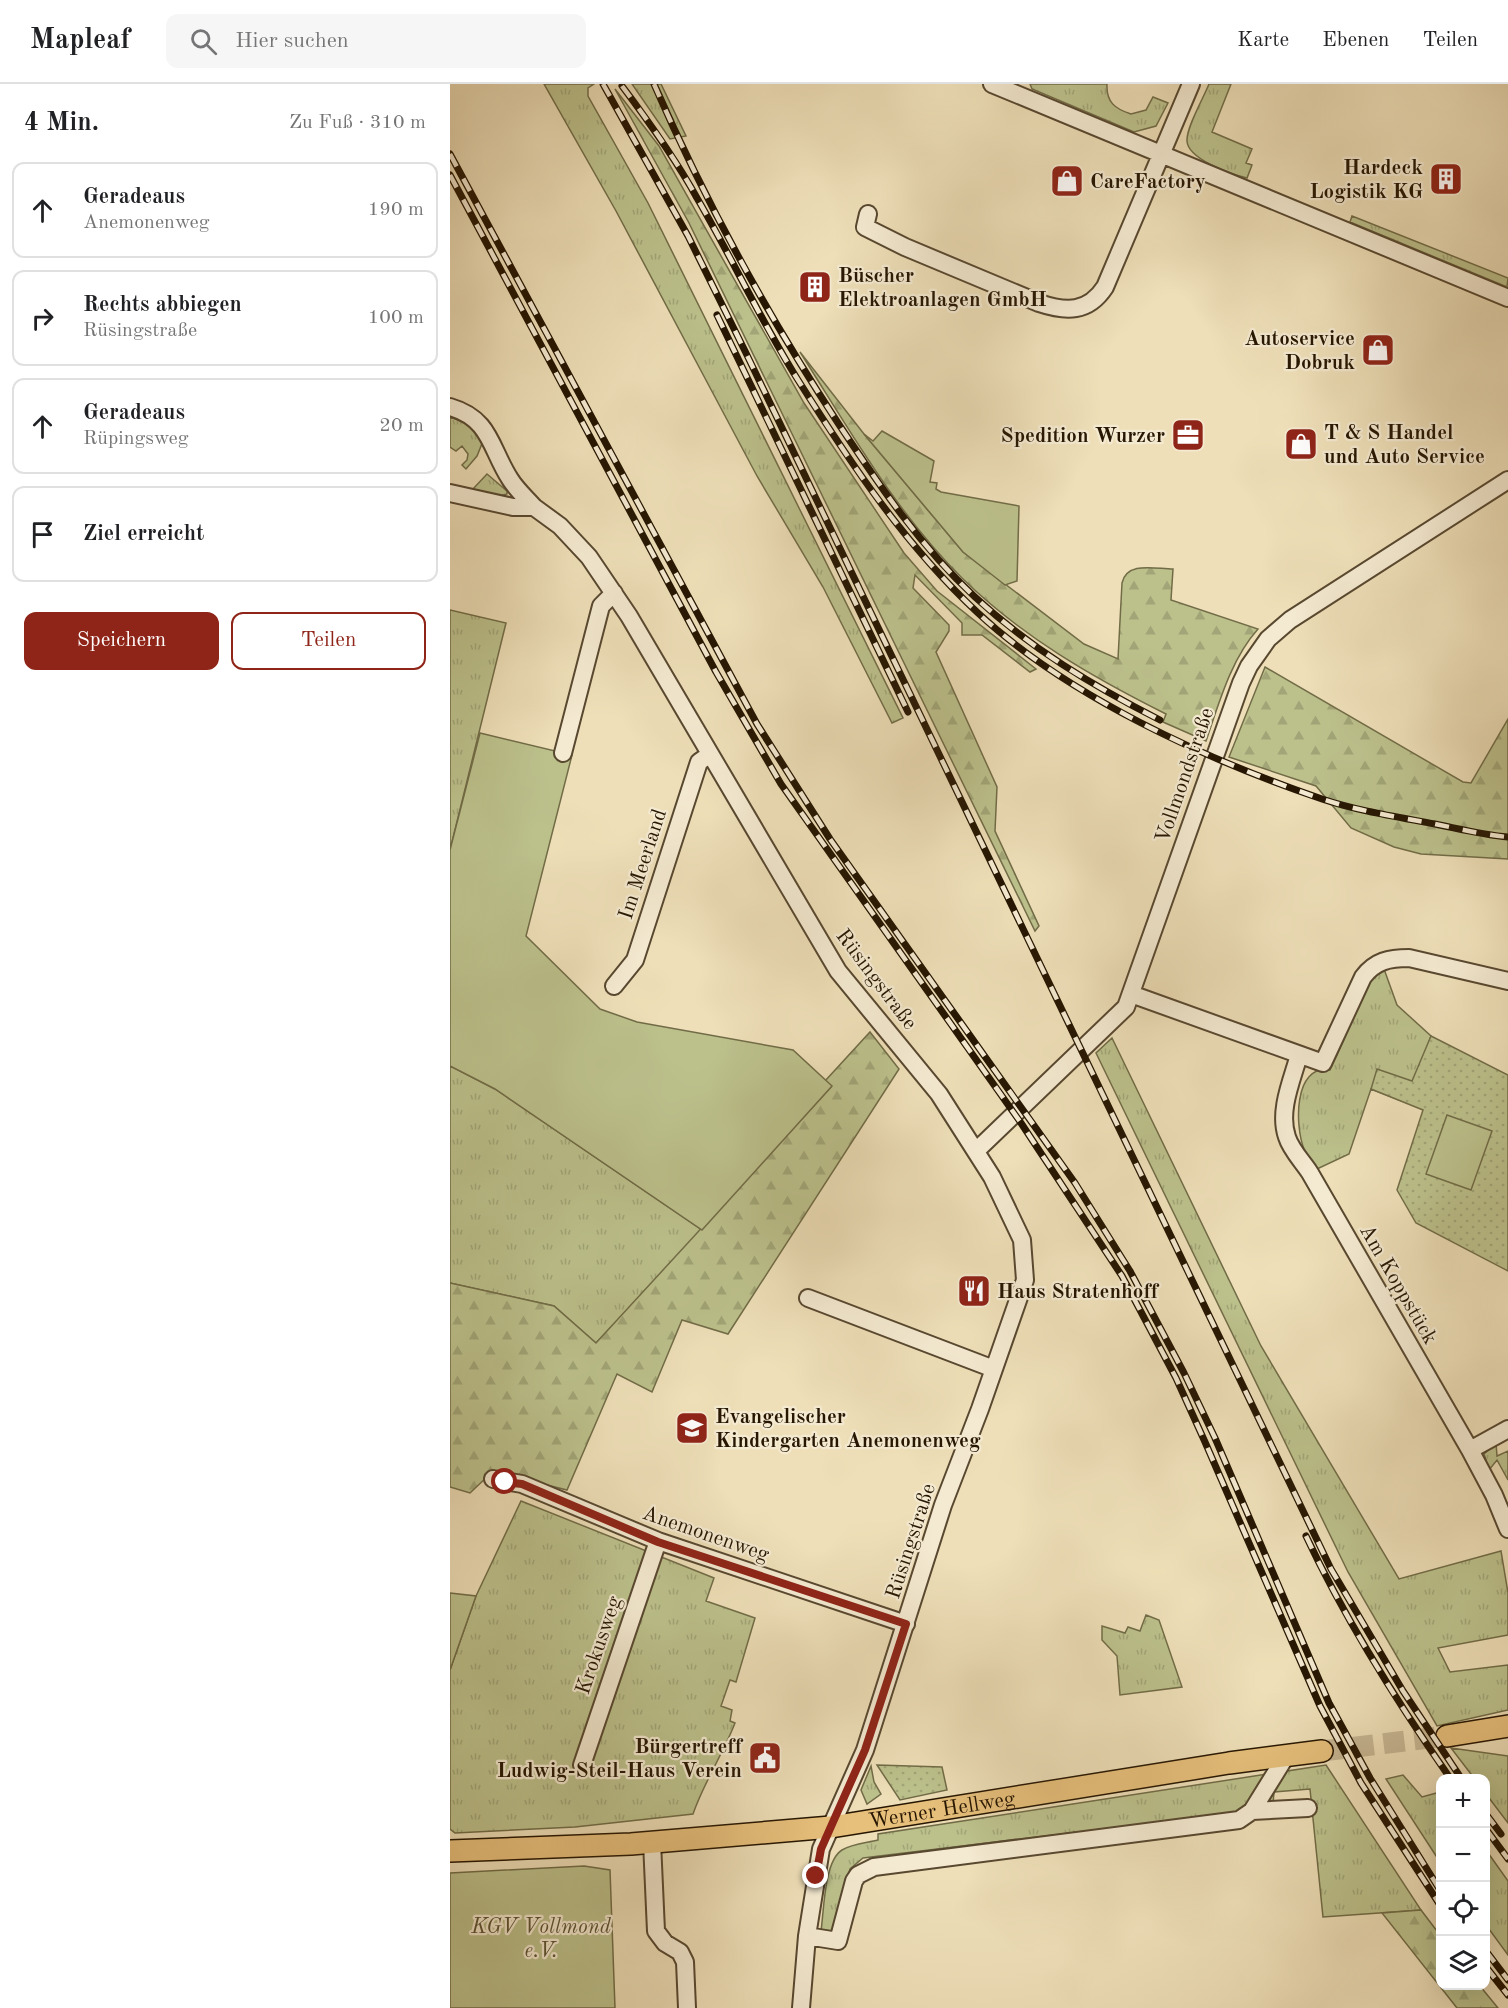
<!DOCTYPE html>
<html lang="de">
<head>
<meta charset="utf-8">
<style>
	:root { --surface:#fff; --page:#f6f6f6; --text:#202124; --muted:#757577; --line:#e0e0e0; --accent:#8f2418 }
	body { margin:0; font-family:"Old Standard TT",serif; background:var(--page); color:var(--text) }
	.controls { position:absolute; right:18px; bottom:18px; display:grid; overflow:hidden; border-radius:12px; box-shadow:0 6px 24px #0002 }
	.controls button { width:54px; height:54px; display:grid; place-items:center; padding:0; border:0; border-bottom:2px solid var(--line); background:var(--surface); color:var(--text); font:30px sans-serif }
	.stop { position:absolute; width:18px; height:18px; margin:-14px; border:4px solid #8f2418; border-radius:50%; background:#fff }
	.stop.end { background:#8f2418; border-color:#fff; box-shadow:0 2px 6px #0008 }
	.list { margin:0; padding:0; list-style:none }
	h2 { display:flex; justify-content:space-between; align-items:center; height:78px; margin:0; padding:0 24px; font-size:26px }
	h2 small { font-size:20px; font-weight:400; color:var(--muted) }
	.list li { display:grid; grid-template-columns:39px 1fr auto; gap:18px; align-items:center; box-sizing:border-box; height:96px; margin:0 12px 12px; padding:0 12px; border:2px solid var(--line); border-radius:12px }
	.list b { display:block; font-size:22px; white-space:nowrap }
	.list p { margin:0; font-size:20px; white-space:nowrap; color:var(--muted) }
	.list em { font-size:20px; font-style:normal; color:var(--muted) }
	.actions { display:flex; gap:12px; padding:18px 24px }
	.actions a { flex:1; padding:14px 0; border:2px solid var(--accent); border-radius:12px; text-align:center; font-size:21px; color:var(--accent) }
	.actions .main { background:var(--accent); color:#fff }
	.icon { flex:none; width:33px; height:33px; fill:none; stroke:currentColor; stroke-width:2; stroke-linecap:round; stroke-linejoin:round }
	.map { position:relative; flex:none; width:1058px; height:1924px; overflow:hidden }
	header { display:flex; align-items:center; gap:36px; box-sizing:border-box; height:84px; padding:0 30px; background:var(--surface); border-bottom:2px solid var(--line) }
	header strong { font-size:28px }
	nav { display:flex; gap:33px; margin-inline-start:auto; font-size:21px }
	.search { width:420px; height:54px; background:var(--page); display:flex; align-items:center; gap:15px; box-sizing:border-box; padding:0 21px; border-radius:12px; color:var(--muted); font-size:22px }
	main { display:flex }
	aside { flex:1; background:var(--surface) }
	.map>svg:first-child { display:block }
</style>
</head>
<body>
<header>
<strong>Mapleaf</strong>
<div class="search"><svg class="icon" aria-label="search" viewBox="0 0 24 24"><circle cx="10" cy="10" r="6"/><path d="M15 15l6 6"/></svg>Hier suchen</div>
<nav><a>Karte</a><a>Ebenen</a><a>Teilen</a></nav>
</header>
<main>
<aside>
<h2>4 Min.<small>Zu Fuß · 310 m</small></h2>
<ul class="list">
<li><svg class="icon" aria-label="ahead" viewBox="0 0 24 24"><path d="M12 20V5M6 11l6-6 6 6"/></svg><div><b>Geradeaus</b><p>Anemonenweg</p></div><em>190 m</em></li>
<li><svg class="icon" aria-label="right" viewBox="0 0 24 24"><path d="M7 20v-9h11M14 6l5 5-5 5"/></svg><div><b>Rechts abbiegen</b><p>Rüsingstraße</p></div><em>100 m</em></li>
<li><svg class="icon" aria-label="ahead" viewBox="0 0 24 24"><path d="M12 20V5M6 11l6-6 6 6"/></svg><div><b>Geradeaus</b><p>Rüpingsweg</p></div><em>20 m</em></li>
<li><svg class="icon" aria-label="arrive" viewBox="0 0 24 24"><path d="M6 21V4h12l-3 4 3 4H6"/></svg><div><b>Ziel erreicht</b></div></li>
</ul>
<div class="actions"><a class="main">Speichern</a><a>Teilen</a></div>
</aside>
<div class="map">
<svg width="1058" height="1924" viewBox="0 0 1058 1924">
	<defs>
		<pattern id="grass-tufts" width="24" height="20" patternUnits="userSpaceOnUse" patternTransform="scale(1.5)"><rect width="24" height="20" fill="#bcc18c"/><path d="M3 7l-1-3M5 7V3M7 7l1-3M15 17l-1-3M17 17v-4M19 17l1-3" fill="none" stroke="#a1a577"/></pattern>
		<pattern id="forest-firs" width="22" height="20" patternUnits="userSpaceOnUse" patternTransform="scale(1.5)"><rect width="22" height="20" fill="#bcc18c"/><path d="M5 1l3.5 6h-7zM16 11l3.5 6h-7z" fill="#a1a577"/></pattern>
		<pattern id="park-dots" width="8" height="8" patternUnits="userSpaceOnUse" patternTransform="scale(1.5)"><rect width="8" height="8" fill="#bcc18c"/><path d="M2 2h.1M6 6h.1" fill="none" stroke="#a1a577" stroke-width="1.8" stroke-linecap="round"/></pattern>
	</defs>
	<rect width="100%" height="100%" fill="#eedfb8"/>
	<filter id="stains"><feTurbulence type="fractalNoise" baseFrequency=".00333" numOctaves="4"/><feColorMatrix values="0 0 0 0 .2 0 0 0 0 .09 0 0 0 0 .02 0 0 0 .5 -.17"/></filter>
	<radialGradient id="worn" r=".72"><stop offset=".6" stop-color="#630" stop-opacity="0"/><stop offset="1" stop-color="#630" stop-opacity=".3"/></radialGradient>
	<path fill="url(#grass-tufts)" stroke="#716c47" stroke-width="1.5" d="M94,0H144L138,4V12L198,119L453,634L442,639L373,503L307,392L166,127Z
		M182,0H211L236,52L220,55Z
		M580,0H657C656,18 665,25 681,30L696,26L703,13L718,19L706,42L684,48L582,5Z
		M759,0H781L762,48L802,65L796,79L802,81L797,94C780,90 738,75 737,57C736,44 754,13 759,0Z
		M902,132L1058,194L1057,203L900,138Z
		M0,333L21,341L33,357L27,372L16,385L12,381L17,376L18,370L12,362L6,367L0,363Z
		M37,390L57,407V410L50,412L22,406Z
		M0,526L56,539L0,766Z
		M934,885L947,921L981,952L968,991L983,1029L921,1005L899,1070L867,1085C863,1078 857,1072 854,1065C845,1043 843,980 880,986L923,891Z
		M662,954L811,1262L949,1495L1051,1467L1058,1509V1551L988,1564L1000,1588L1058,1581V1626L987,1642L898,1488L646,969Z
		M0,982L45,1005L252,1146L146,1259L104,1222L0,1199Z
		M1046,1359L1047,1372L1058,1367V1396L1047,1376L1039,1386L1034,1370Z
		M71,1417L264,1494L256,1517L305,1534L286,1598L280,1596L271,1622L282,1626L280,1637L285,1639C273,1670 254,1698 243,1730L125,1743L5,1749L0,1745V1586L26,1512Z
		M696,1531L709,1536L732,1603L670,1611L667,1572L652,1556V1542L675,1549L678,1543L690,1547Z
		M1001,1664L1058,1672V1739L1036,1710V1694H1024Z
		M876,1681L971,1826L873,1833L860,1705L824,1708L823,1720L794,1728L413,1774L400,1785L384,1847H371C374,1827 374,1777 392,1766C402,1760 416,1759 428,1756V1750Z
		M421,1682L424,1698L431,1710L417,1720L411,1706Z
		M953,1691L972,1713L990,1708V1778L936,1695Z
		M1036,1766L1058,1797V1871L1036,1841Z"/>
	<path fill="url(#forest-firs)" stroke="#716c47" stroke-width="1.5" d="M165,5L209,62L354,319L454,469L487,507L586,585L580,588L532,551H512V539L465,491L463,504L499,541V547L486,568L547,703L545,747L589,842L585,847L239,139Z
		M350,268L414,350L513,468L634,560L668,575L672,499C677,477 705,485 723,485L721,516L808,545C781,575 769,619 756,657L713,638L716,630C642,593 571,552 512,494C446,429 399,345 350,268Z
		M815,583L1013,698L1021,699L1058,635V775L971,770L944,763L901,744L866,702L779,673Z
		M420,948L449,985L278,1250L232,1236L202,1308L167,1290L117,1406L81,1397L38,1392L20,1409L0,1403V1199L104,1222L146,1259L381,1003L375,997Z
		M971,1826L990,1851V1902H1030L1048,1924H1007L932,1829Z"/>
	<path fill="url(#park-dots)" stroke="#716c47" stroke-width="1.5" d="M981,952L1058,991V1187L966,1139L947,1106L973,1026L921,1005L927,985L962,997Z
		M427,1681L492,1683L497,1706L450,1716Z"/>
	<path fill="#bcc18c" stroke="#716c47" stroke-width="1.5" d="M432,347L484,377L480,398L487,399L486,405L491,408L569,422L567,497L555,501L513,468L414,350L423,357Z
		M30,649L122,671L76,852L150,925L187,938L343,966L382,1002L252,1146L45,1005L0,982V766Z
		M997,1031L1042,1047L1021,1106L976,1090Z
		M0,1509L26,1512L0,1586Z
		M134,1782L160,1786L165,1924H0V1789Z"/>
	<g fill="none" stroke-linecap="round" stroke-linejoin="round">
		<path stroke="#c6b794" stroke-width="21" stroke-dasharray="21 10" stroke-linecap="butt" d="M872,1667L997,1652"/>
		<g stroke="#584830" stroke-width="20">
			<path id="minor" d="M542,0L1058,214
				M418,130L415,143L455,163L589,219C616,228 638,229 655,203L741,0
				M0,323C41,335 40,364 60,395C66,405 76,414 84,423
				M0,409L63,423H84L110,442L139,473L179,532L388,887L489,1010L542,1093L572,1156L575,1196L530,1325L493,1421L415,1666L371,1765L357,1852L351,1924
				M113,669L151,522L164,509
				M164,902L185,876L249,678L259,671
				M681,910L873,979L913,893C925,877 939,874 959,874L1058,897
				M849,971C842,996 828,1027 837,1053C841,1066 853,1078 860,1089L1020,1366L1044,1411L1058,1445
				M527,1066L676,923L791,599L799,582L818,555L840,536L1058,396
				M358,1214L544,1285
				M1020,1366L1058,1345
				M43,1395L72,1400L208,1457L456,1540
				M132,1681L208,1457
				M802,1727L836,1672
				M202,1758L206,1847L215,1859L230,1868L235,1878L237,1924
				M357,1852L388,1857L404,1797L408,1791L424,1783L789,1736L802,1727L858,1724"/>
		</g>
		<g stroke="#261602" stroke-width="24">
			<g id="major">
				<path d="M997,1652L1058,1642"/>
				<path id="s1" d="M0,1767L181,1760L381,1743L779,1679L872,1667"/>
			</g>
		</g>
		<use href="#minor" stroke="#f4ead1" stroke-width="16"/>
		<use href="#major" stroke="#e7c07c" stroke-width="21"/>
		<g stroke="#261602" stroke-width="7">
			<path id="rail" d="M153,0L238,152L295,267L881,1485L953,1607L1011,1694
				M204,0C255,117 318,232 388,339C429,401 470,462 525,513C580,564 643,602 710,636
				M172,2C199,38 225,74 247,114C282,174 311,237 348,296C401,380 455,461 528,529C617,612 757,676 872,715C908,727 948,733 985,740C1010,745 1034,751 1058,753
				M0,70L307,640L380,755L625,1099L680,1187L734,1289L765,1354L879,1619L920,1694L990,1806
				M0,91L266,588L331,700L571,1039L672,1192L726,1294L755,1358L870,1622L911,1699L990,1821
				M267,231L458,628
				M856,1452C896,1537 947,1618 1000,1694
				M1036,1730L1051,1750
				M1036,1745L1058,1775
				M1036,1867L1058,1896
				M1036,1883L1058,1911"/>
		</g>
		<use href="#rail" stroke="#f4ead1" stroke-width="4.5" stroke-dasharray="14" stroke-linecap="butt"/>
	</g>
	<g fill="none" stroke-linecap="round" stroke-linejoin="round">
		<path stroke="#8f2418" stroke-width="8" d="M55,1398L72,1400L208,1458L456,1540L415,1666L371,1765L366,1792"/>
	</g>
	<defs>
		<g id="building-square" transform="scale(1.725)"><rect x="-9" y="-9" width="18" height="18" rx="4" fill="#8f2418" stroke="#f4ead1"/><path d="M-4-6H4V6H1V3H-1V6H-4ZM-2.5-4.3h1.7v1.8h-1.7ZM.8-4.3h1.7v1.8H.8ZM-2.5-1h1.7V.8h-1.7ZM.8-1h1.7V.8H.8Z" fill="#fff"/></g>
		<g id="shop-square" transform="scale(1.725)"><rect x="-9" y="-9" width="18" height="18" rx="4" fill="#8f2418" stroke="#f4ead1"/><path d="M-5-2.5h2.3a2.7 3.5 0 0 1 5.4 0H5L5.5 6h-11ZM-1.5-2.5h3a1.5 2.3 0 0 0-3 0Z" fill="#fff"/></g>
		<g id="office-square" transform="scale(1.725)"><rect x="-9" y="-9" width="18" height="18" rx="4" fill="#8f2418" stroke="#f4ead1"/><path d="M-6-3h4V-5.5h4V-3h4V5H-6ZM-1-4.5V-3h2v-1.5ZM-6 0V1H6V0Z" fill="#fff"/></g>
		<g id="restaurant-square" transform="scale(1.725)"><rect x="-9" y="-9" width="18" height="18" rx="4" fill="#8f2418" stroke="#f4ead1"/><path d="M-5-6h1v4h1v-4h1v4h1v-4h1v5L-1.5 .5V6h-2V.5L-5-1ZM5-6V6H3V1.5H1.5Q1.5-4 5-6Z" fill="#fff"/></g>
		<g id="school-square" transform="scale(1.725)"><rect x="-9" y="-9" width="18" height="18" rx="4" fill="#8f2418" stroke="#f4ead1"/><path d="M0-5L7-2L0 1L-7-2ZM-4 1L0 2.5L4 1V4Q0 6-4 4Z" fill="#fff"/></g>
		<g id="civic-square" transform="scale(1.725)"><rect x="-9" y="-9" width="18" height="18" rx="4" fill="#8f2418" stroke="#f4ead1"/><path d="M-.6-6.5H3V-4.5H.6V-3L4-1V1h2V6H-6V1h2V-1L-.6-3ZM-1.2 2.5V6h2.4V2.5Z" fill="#fff"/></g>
	</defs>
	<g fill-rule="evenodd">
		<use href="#building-square" x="996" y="95"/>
		<use href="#shop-square" x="617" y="97"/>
		<use href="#building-square" x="365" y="203"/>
		<use href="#shop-square" x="928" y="266"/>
		<use href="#office-square" x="738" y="351"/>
		<use href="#shop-square" x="851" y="360"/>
		<use href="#restaurant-square" x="524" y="1207"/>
		<use href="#school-square" x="242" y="1344"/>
		<use href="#civic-square" x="315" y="1674"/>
	</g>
	<g text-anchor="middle" stroke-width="4.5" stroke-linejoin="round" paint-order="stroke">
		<g font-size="21" font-weight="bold" fill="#261602" stroke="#f4ead1" text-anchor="start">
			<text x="973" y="90" text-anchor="end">Hardeck<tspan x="973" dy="24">Logistik KG</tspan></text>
			<text x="640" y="104">CareFactory</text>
			<text x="388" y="198">Büscher<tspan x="388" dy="24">Elektroanlagen GmbH</tspan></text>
			<text x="905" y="261" text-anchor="end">Autoservice<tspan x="905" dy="24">Dobruk</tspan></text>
			<text x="874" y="355">T &amp; S Handel<tspan x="874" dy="24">und Auto Service</tspan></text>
			<text x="715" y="358" text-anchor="end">Spedition Wurzer</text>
			<text x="547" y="1214">Haus Stratenhoff</text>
			<text x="265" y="1339">Evangelischer<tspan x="265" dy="24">Kindergarten Anemonenweg</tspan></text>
			<text x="292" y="1669" text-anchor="end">Bürgertreff<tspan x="292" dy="24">Ludwig-Steil-Haus Verein</tspan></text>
		</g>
		<g font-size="21" fill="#261602" stroke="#f4ead1">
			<text transform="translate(734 691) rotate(-71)" y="7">Vollmondstraße</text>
			<text transform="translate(192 780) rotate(-72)" y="7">Im Meerland</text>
			<text transform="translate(427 895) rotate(53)" y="7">Rüsingstraße</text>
			<text transform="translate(949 1200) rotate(60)" y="7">Am Koppstück</text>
			<text transform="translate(256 1449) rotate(19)" y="7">Anemonenweg</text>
			<text transform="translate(460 1457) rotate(-72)" y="7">Rüsingstraße</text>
			<text transform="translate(148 1561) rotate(-71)" y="7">Krokusweg</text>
			<text dy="7" stroke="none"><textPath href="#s1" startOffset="494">Werner Hellweg</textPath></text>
		</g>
		<g font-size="21" font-style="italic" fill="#5a5232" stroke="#f4ead1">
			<text x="91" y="1849">KGV Vollmond<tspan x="91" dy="24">e.V.</tspan></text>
		</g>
	</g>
	<rect width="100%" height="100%" filter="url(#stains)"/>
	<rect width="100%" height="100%" fill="url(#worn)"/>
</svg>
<div class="controls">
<button>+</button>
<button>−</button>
<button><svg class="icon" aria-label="locate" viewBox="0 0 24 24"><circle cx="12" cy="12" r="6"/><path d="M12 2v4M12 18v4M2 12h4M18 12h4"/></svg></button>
<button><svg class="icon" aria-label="layers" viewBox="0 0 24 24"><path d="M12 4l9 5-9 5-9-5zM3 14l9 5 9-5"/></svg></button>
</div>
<div class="stop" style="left:55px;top:1398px"></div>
<div class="stop end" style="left:366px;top:1792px"></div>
</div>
</main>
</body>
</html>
